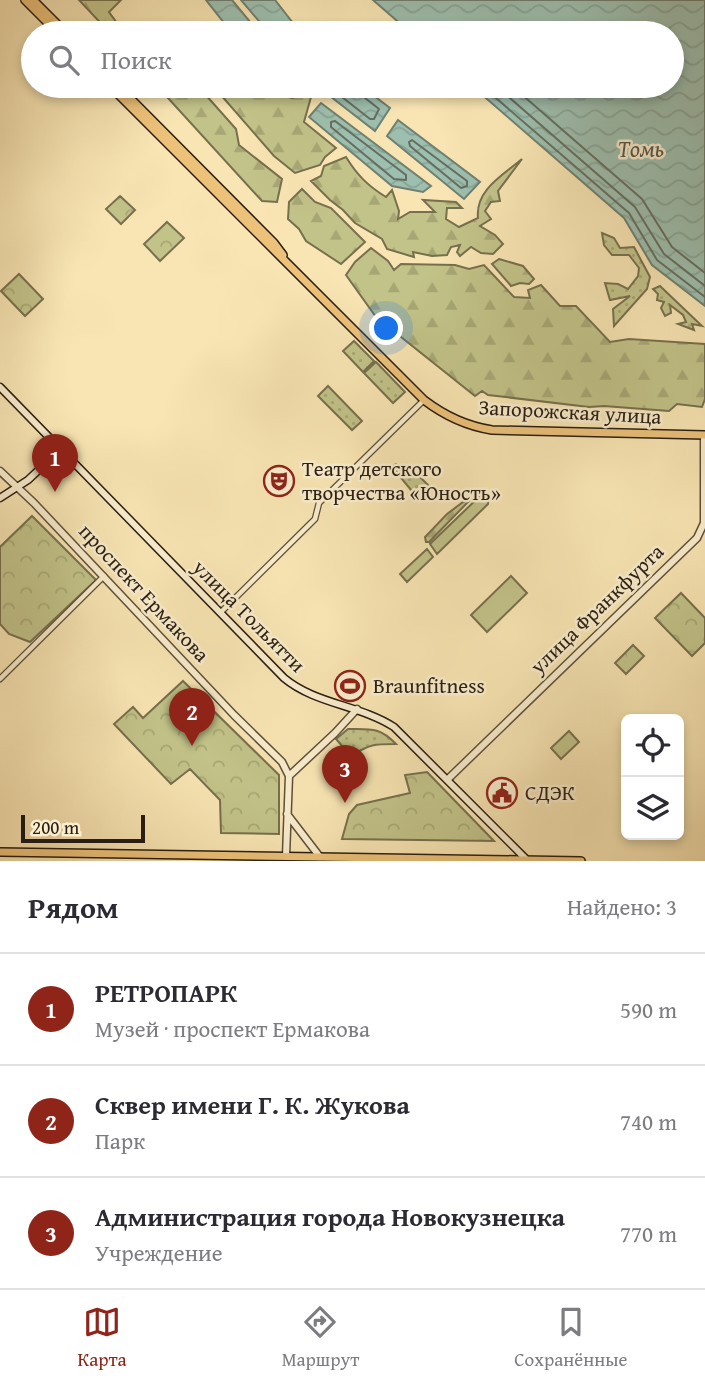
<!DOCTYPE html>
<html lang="ru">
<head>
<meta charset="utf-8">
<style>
	:root { --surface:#fff; --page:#f7f7f7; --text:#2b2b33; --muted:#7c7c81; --line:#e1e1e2; --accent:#8f2418 }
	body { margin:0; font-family:"Gentium Book Plus",serif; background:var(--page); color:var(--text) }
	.controls { position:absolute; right:21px; bottom:21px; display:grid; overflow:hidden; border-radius:10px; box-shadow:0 4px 10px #0003 }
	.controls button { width:63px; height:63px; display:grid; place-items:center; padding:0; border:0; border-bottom:2px solid var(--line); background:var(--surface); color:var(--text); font:35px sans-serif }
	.scale { position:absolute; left:21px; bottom:18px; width:124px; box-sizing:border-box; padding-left:7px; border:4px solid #2a1e12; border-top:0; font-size:19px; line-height:24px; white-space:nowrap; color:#2a1e12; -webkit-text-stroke:5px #faeece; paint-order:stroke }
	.you { position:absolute; left:387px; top:329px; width:24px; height:24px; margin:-18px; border:5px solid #fff; border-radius:50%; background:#1a73e8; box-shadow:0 0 0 10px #1a73e833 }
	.badge { display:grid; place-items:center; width:46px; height:46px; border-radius:50%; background:var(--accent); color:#fff; font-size:23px; font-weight:700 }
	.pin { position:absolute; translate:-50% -58px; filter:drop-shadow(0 2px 4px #0008) }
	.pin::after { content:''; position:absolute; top:37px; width:24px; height:21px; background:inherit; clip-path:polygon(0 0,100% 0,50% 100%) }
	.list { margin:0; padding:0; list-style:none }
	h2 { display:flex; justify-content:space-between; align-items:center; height:91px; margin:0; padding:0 28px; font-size:30px }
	h2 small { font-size:23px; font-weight:400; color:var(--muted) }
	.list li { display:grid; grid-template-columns:46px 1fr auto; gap:21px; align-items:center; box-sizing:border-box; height:112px; padding:0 28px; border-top:2px solid var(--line) }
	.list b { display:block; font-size:26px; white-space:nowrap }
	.list p { margin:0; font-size:23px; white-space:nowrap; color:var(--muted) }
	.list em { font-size:23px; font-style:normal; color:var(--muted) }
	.icon { flex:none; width:38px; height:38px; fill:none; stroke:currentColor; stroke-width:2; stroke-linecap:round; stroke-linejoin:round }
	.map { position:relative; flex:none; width:705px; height:861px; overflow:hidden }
	.search { position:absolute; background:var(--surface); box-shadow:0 4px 10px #0003; left:21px; right:21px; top:21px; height:77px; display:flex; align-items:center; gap:18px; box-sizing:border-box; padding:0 24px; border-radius:38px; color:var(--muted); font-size:26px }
	.sheet { height:427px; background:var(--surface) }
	nav { display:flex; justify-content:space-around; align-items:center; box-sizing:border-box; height:98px; border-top:2px solid var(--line); background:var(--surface); font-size:19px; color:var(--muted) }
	nav a { display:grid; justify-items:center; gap:4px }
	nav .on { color:var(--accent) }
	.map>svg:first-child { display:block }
</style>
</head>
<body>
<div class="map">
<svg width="705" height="861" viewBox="0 0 705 861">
	<defs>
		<pattern id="grass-dots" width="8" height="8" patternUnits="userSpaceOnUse" patternTransform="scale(1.75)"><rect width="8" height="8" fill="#c2c389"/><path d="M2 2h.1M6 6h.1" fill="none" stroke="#a7a775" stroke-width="1.8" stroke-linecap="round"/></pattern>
		<pattern id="forest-firs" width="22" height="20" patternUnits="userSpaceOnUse" patternTransform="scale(1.75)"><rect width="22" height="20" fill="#c2c389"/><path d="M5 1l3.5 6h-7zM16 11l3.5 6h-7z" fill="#a7a775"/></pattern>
		<pattern id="park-crowns" width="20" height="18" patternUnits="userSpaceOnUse" patternTransform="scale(1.75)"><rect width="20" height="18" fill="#c2c389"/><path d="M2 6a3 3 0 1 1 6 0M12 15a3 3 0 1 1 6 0" fill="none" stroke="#a7a775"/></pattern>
		<pattern id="water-waves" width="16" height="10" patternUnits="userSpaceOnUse" patternTransform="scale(1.75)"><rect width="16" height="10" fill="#9dbfaf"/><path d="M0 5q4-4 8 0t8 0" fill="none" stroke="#87a496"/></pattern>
	</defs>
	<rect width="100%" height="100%" fill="#f8e5b3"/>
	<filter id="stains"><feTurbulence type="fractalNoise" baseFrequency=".00286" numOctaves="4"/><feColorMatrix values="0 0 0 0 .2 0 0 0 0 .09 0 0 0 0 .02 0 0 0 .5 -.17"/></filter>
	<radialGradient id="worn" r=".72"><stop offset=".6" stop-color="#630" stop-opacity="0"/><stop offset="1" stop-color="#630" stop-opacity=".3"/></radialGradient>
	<path fill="url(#grass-dots)" stroke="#76704e" stroke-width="2" d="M602,233L614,238L620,248L634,247L650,277L647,289L614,326L613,309L630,296L610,300L605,283L618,284L628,289L638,276L639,268L629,255H612L604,245Z
		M660,286L702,326L692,324L694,330L678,324L686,322L683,315L670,305L671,313L665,316L661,308L664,302L657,300L658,294L653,289Z
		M354,341L374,361L363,372L343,351Z
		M376,362L405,392L393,403L364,373Z
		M328,386L362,421L352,430L318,396Z
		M396,464L410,478L416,473L428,485L416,496L392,467Z
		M348,729C371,729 380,727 396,744C374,744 370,744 351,756L336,739Z"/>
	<path fill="url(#forest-firs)" stroke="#76704e" stroke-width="2" d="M79,0H121L109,12L117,23L137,24L125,33H110Z
		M157,86H177L176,88L204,93L236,129L239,145L282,179L277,202L262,201Z
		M213,86H228L229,92L234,86H265L277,94L292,98L313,90L304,122L336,148L325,157L320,165L295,173L274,156Z
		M346,157C357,175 368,186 386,197L392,190L399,211L398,219L410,212H435L423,200L456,202L462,208H447L446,219L459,227L478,218C475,190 503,175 522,159L498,191L500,201L491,202L485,211L491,219L480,226L495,235L503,244L493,254L481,253L471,247L460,256L457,252L460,245L451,247L447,255L432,256L413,252L414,257L387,249L382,239L355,223L343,210L330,200L311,181L321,176L324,166Z
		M302,189L315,202L331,208L365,242L341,264L306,241L299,229L288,219L289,202Z
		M371,248L388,261L394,270L401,264L455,265L469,269L484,265L514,297L530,298L528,290L541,285L560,306H576L610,342L629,339L705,344V399L702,407L677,404L669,411L604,406L589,407L488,395L482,391L475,396L376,317L346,275L355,262Z
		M499,259L523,266L534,279L529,284L520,283L511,286L492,264Z
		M482,494L488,500V504L437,554L430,544Z
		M463,502H468L429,542H426L425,537L447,514Z
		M427,549L433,557L407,582L400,574Z"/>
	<path fill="url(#park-crowns)" stroke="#76704e" stroke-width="2" d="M120,196L135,210L121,224L106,209Z
		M167,222L184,238L160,261L144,244Z
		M19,274L43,299L25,316L1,291Z
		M32,516L96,580L30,642L9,634L0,624V547Z
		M681,593L705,618V643L692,656L655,618Z
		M633,645L644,656L626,674L615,663Z
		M183,681L279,775V834L221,833L220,800L190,769L171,784L114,724L133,707L143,718Z
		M427,772L494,841L342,839L349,814L357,805L410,793L405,775Z"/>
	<path fill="#c2c389" stroke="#76704e" stroke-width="2" d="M511,576L527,593L487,632L471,615Z
		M569,731L579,742L561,759L551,748Z"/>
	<path fill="url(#water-waves)" stroke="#6f7f70" stroke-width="2" d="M206,0H232L256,29L251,33H232Z
		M241,0H275L300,32L269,33Z
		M373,0H705V306L652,265L624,218L472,86H672V33H411Z
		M317,86H361L390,108L375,131Z
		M321,103L431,186L423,192L392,186L309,117Z
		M398,120L480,182L464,199L387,136Z"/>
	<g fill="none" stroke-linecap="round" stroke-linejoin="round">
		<path stroke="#646e60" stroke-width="2" d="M328,86L370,119H374L379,109L360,94L357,86
			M482,86L629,213L657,260L705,297
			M496,86L635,207L664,254L705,286
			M512,86L642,199L672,247L705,273
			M331,122L335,121L406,175V180L394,179L331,127Z
			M412,140L467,181V186L461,188L410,146L409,142Z"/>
		<g stroke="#5e503a" stroke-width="7">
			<path id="minor" d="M220,613L315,519L319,503L424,400
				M0,679L104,576"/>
		</g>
		<g stroke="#5e503a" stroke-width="9">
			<path id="tertiary" d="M0,471L34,503L234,715L282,762L289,776L286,856
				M289,776L335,733L357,709
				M448,779L697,538L704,523V435
				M287,814L320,857"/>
		</g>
		<g stroke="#2a1e12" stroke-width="9">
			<path id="secondary" d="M0,387L284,678C315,704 360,705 394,727L528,861
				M0,498L28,480L60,450"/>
		</g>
		<g stroke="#2a1e12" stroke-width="10">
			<path id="primary" d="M25,0L58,33
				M33,0L66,33
				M110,86L424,400C445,416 466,426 492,430L705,435
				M118,86L274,243L283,255
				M0,852L581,861"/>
		</g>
		<use href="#minor" stroke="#faeece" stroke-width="4.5"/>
		<use href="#tertiary" stroke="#faeece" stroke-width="6"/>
		<use href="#secondary" stroke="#faeece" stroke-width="6"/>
		<use href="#primary" stroke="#ecc27a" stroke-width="7"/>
	</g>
	<defs>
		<g id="theatre-ring" transform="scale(1.575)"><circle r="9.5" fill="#faeece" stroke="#8f2418" stroke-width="1.5"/><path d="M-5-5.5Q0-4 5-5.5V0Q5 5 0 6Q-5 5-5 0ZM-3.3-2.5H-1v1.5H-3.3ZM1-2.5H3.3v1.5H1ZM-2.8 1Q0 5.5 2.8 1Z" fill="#8f2418"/></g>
		<g id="stadium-ring" transform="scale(1.575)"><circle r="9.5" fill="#faeece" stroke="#8f2418" stroke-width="1.5"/><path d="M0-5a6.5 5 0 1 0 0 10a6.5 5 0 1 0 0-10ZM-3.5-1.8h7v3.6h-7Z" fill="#8f2418"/></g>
		<g id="civic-ring" transform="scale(1.575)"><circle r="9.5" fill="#faeece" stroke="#8f2418" stroke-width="1.5"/><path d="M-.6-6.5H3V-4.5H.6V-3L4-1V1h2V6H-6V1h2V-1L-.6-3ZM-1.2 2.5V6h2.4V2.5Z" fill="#8f2418"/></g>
	</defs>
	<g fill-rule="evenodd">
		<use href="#theatre-ring" x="279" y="481"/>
		<use href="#stadium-ring" x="350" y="686"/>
		<use href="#civic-ring" x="502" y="793"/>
	</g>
	<g text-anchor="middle" stroke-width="5" stroke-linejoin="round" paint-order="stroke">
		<g font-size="21" fill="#2a1e12" stroke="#faeece">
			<text transform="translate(570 412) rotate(3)" y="7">Запорожская улица</text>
			<text transform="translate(144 593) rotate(47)" y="7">проспект Ермакова</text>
			<text transform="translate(597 609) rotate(-44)" y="7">улица Франкфурта</text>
			<text transform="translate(249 616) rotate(45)" y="7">улица Тольятти</text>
		</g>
		<g font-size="21" fill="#2a1e12" stroke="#faeece" text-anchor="start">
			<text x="302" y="476">Театр детского<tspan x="302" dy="24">творчества «Юность»</tspan></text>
			<text x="373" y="693">Braunfitness</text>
			<text x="525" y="800">СДЭК</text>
		</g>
		<g font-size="23" font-style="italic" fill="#525649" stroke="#faeece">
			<text x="641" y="157">Томь</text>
		</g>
	</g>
	<rect width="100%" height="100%" filter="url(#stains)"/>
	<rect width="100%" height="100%" fill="url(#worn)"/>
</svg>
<div class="controls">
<button><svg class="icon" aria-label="locate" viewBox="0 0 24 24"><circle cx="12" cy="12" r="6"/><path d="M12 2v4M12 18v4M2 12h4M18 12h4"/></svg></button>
<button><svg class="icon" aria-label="layers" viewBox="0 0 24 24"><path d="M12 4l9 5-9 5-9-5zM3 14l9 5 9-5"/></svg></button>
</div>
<div class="scale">200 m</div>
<div class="you"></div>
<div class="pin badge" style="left:55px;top:492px">1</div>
<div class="pin badge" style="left:192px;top:746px">2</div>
<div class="pin badge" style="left:345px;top:803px">3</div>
<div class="search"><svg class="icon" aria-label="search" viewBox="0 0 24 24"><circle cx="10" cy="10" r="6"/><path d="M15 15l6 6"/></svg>Поиск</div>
</div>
<section class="sheet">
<h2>Рядом<small>Найдено: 3</small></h2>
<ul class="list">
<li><span class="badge">1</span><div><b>РЕТРОПАРК</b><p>Музей · проспект Ермакова</p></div><em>590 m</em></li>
<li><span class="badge">2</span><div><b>Сквер имени Г. К. Жукова</b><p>Парк</p></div><em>740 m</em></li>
<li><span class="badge">3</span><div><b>Администрация города Новокузнецка</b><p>Учреждение</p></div><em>770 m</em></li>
</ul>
</section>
<nav>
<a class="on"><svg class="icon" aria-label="map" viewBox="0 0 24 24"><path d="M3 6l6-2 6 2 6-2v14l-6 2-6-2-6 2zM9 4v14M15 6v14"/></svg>Карта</a>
<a><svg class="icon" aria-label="directions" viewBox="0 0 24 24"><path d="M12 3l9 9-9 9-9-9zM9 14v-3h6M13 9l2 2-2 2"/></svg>Маршрут</a>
<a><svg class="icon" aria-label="saved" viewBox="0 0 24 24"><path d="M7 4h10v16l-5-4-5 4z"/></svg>Сохранённые</a>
</nav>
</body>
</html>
